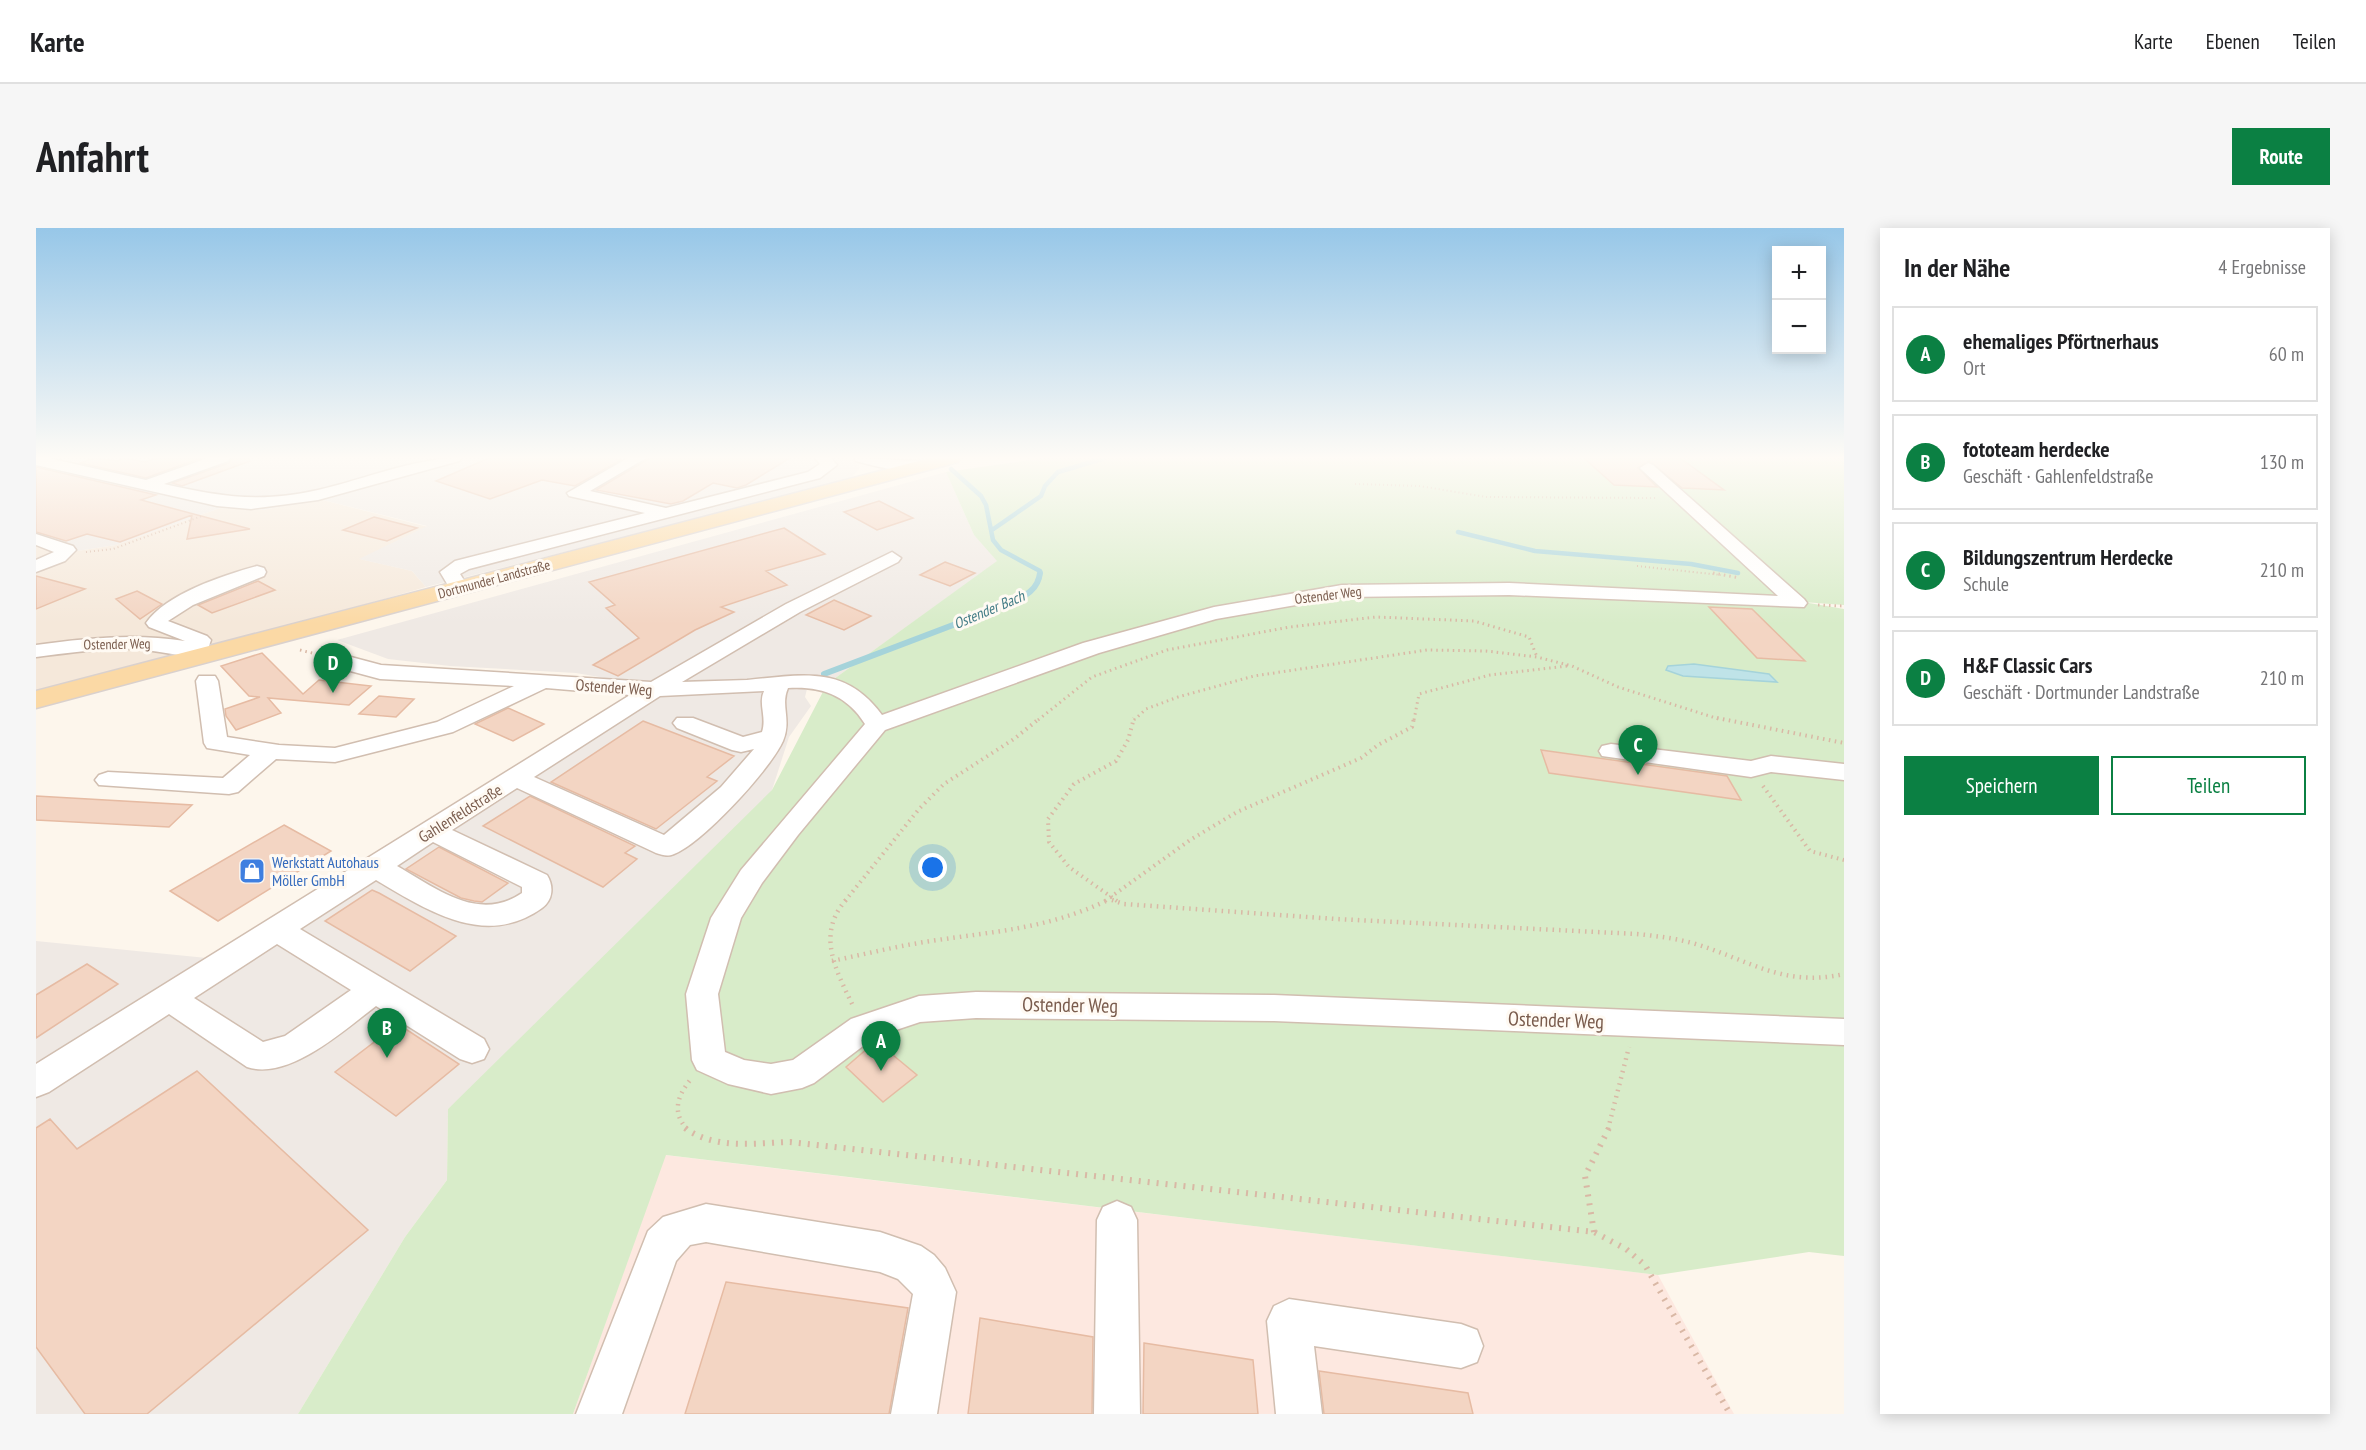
<!DOCTYPE html>
<html lang="de">
<head>
<meta charset="utf-8">
<style>
	:root { --surface:#fff; --page:#f6f6f6; --text:#202124; --muted:#757577; --line:#e0e0e0; --accent:#0b8043 }
	body { margin:0; font-family:"PT Sans Narrow",sans-serif; background:var(--page); color:var(--text) }
	.controls { position:absolute; right:18px; top:18px; display:grid; overflow:hidden; border-radius:0px; box-shadow:0 3px 15px #0003 }
	.controls button { width:54px; height:54px; display:grid; place-items:center; padding:0; border:0; border-bottom:2px solid var(--line); background:var(--surface); color:var(--text); font:30px sans-serif }
	.you { position:absolute; left:897px; top:640px; width:21px; height:21px; margin:-15px; border:4px solid #fff; border-radius:50%; background:#1a73e8; box-shadow:0 0 0 9px #1a73e833 }
	.badge { display:grid; place-items:center; width:39px; height:39px; border-radius:50%; background:var(--accent); color:#fff; font-size:20px; font-weight:700 }
	.pin { position:absolute; translate:-50% -50px; filter:drop-shadow(0 2px 3px #0008) }
	.pin::after { content:''; position:absolute; top:32px; width:21px; height:18px; background:inherit; clip-path:polygon(0 0,100% 0,50% 100%) }
	.list { margin:0; padding:0; list-style:none }
	h2 { display:flex; justify-content:space-between; align-items:center; height:78px; margin:0; padding:0 24px; font-size:26px }
	h2 small { font-size:20px; font-weight:400; color:var(--muted) }
	.list li { display:grid; grid-template-columns:39px 1fr auto; gap:18px; align-items:center; box-sizing:border-box; height:96px; margin:0 12px 12px; padding:0 12px; border:2px solid var(--line); border-radius:0px }
	.list b { display:block; font-size:22px; white-space:nowrap }
	.list p { margin:0; font-size:20px; white-space:nowrap; color:var(--muted) }
	.list em { font-size:20px; font-style:normal; color:var(--muted) }
	.actions { display:flex; gap:12px; padding:18px 24px }
	.actions a { flex:1; padding:14px 0; border:2px solid var(--accent); border-radius:0px; text-align:center; font-size:21px; color:var(--accent) }
	.actions .main { background:var(--accent); color:#fff }
	.map { position:relative; flex:none; width:1808px; height:1186px; overflow:hidden; border-radius:0px }
	header { display:flex; align-items:center; gap:36px; box-sizing:border-box; height:84px; padding:0 30px; background:var(--surface); border-bottom:2px solid var(--line) }
	header strong { font-size:28px }
	nav { display:flex; gap:33px; margin-inline-start:auto; font-size:21px }
	.intro { display:flex; align-items:center; justify-content:space-between; box-sizing:border-box; height:144px; padding:0 36px }
	h1 { margin:0; font-size:42px }
	.button { padding:15px 27px; border-radius:0px; background:var(--accent); color:#fff; font-size:21px; font-weight:700 }
	main { display:flex; gap:36px; padding:0 36px }
	aside { flex:1; background:var(--surface); border-radius:0px; box-shadow:0 3px 15px #0003 }
	.map>svg:first-child { display:block }
</style>
</head>
<body>
<header>
<strong>Karte</strong>
<nav><a>Karte</a><a>Ebenen</a><a>Teilen</a></nav>
</header>
<div class="intro"><h1>Anfahrt</h1><a class="button">Route</a></div>
<main>
<div class="map">
<svg width="1808" height="1186" viewBox="0 0 1808 1186">
	<rect width="100%" height="100%" fill="#fdf6ec"/>
	<path fill="#f5e8da" d="M283,271L392,299L324,331L376,343L390,359L219,408L0,464V303L41,323L80,317L184,280L227,282Z"/>
	<path fill="#fde8e0" d="M629,927L1622,1047L1698,1186H537Z"/>
	<path fill="#efe9e4" d="M0,230H812L822,235L824,240L817,248L806,254L390,359L376,343L323,331L391,298L283,271L227,282L184,280L80,317L41,323L0,303Z
		M910,244L938,307L962,333L791,456L771,461L769,469L775,478L753,509L736,562L685,637L412,881L411,952L369,1009L262,1186H0V713L191,732L621,459L540,445L414,438L352,431L301,412Z"/>
	<path fill="#d8ecc9" d="M1008,230H1808V377L1767,374L1808,381V1028L1773,1024L1622,1047L630,927L537,1186H262L369,1009L411,952L412,881L736,562L791,456L961,333L938,307L910,244Z"/>
	<path fill="#bfe3e8" stroke="#a5d3da" stroke-width="1.5" d="M1658,436L1733,446L1741,454L1647,448L1630,442L1632,438Z"/>
	<g fill="none" stroke-linecap="round" stroke-linejoin="round">
		<path stroke="#a5d3da" stroke-width="4.5" d="M915,241L945,268L950,277L957,312L965,322L1004,343V347
			M956,302L1005,268L1009,258L1022,244L1069,230
			M1422,304L1499,323L1655,336L1702,345"/>
		<path stroke="#a5d3da" stroke-width="6" d="M788,446L975,375C989,368 1002,362 1004,345"/>
	</g>
	<path fill="#f3d5c3" stroke="#e6bba3" stroke-width="1.5" d="M58,230L82,233L88,230L109,234L121,230H165L110,250L44,235Z
		M196,230H213L214,233L146,258L136,255L193,235Z
		M453,230H576L585,232L539,258L506,252L454,271L400,253Z
		M614,230H754L710,257L701,260L677,255L647,273L635,276L560,262Z
		M1548,230H1644L1688,262L1646,260L1613,233L1602,240L1621,259L1578,257Z
		M0,239L120,267L105,272L214,301L151,311L156,287L84,314L51,306L30,313L0,304Z
		M843,273L877,290L841,302L808,284Z
		M338,289L381,300L351,313L307,302Z
		M748,300L789,326L730,343L751,357L685,379L698,384L659,402L582,448L557,437L603,410L570,380L579,377L553,354Z
		M909,334L939,345L914,358L884,347Z
		M0,348L49,361L0,381Z
		M222,353L239,362L176,385L162,377Z
		M101,363L126,376L104,391L80,371Z
		M798,372L835,388L808,402L770,387Z
		M1673,379L1716,381L1769,433L1721,430Z
		M226,425L267,466L283,452L335,458L313,477L232,470L245,485L200,502L190,488L189,481L224,469L213,468L185,438Z
		M343,468L378,471L360,489L323,486Z
		M472,480L508,496L477,513L439,496Z
		M607,493L698,528L671,549L681,553L620,601L515,554Z
		M1505,522L1691,548L1705,572L1513,545Z
		M0,568L156,577L133,599L0,592Z
		M494,568L599,618L589,625L601,631L567,659L447,598Z
		M248,597L295,623L182,693L134,663Z
		M403,619L472,655L446,674L438,673L425,670L370,641Z
		M336,662L343,665L420,708L374,743L289,693Z
		M51,736L82,756L0,810V767Z
		M362,796L423,836L360,888L299,844Z
		M840,813L881,847L847,874L810,839Z
		M161,843L332,1002L111,1186H49L0,1119V900L14,891L41,921Z
		M690,1054L872,1080L853,1186H649Z
		M944,1090L1057,1109L1056,1186H932Z
		M1108,1115L1217,1132L1222,1186H1107Z
		M1283,1143L1432,1165L1437,1186H1288Z"/>
	<g fill="none" stroke-linecap="round" stroke-linejoin="round">
		<g stroke="#d1beb0" stroke-width="3">
			<path id="minor" d="M0,230H12L110,252L172,230H194L192,233L128,256C185,269 225,275 282,262C330,251 377,230 425,230L423,233L282,272L215,281L181,278L0,237Z
				M592,230H610L554,263L630,280L772,244L784,236L779,230H795L801,237L784,250L433,341L424,346L433,360L430,364H416L404,344L419,333L609,285L533,268L531,265Z
				M818,230L884,233L892,238C880,250 835,237 820,233Z
				M1612,235L1617,237L1768,371L1771,375L1768,379L1473,367L1306,369L1180,391L1063,425L849,502L762,607L726,655L705,690L682,766L689,824L708,832L735,836L757,832L815,791L883,768L940,764L1238,767L1808,791V817L1238,793L940,790L884,794L839,809L778,855L766,860L735,866L692,856L661,842L656,832L650,766L675,690L705,642L829,496C811,467 785,458 752,460C744,478 756,491 747,513C734,542 666,615 638,626C631,629 627,627 620,625L481,560L416,602L511,647C518,658 517,672 506,680C449,721 391,682 340,652L264,701L448,811L453,821L448,831L436,835L424,831L340,778C308,802 253,853 211,839L133,786L13,864L0,869V836L594,467L510,460L417,504L299,534L240,531L202,564L193,566L63,557L59,552L63,547L72,544L187,550L214,527L171,520L168,515L160,453L163,448H179L182,453L191,509L243,517L299,520L401,494L478,458L344,451L292,437L289,432L292,427L300,425L345,437L615,454L750,376L856,324L865,330L862,334L764,384L646,454C668,453 690,453 711,452C766,447 809,436 846,487L1047,415L1178,379L1306,357L1473,355L1742,368L1607,243L1604,240ZM728,463C722,476 731,489 726,504L707,509L657,490H641L637,495L641,500L696,522L705,524L718,521L685,559L628,607L498,549L624,468ZM397,614L486,659V665C442,695 400,660 361,638ZM241,716L315,762L249,808L227,814L158,770Z
				M0,306L37,318L40,322L29,333L0,344V332L18,324L0,317Z
				M221,338L228,340L230,344L228,348L157,377L132,393L171,408L175,412L170,427C151,431 120,422 99,421C66,420 33,425 0,429V417C50,410 99,405 149,413L113,399L110,395C130,366 188,347 221,338Z
				M1575,516L1715,533L1735,528L1808,536V552L1735,544L1715,549L1566,528L1563,523L1566,518Z
				M1081,973L1095,979L1101,992L1104,1186H1058L1061,992L1067,979Z
				M670,976L844,1004L885,1018L898,1027L909,1040L920,1064L901,1186H855L877,1066L862,1051L844,1044L670,1014L654,1017L640,1033L586,1186H540L612,1003L627,989Z
				M1253,1071L1425,1096L1441,1102L1447,1118L1441,1134L1425,1140L1278,1118L1286,1186H1240L1231,1093L1238,1078Z"/>
		</g>
		<g stroke="#dad1cd" stroke-width="3">
			<path id="major" d="M894,230H925L922,234L0,480V463Z"/>
		</g>
		<path stroke="#d9b8a5" stroke-width="2" stroke-dasharray="1 3" stroke-linecap="butt" d="M1319,256L1384,258L1450,269L1620,270
			M50,324L77,321L166,288
			M1601,338L1685,347"/>
		<path stroke="#d9b8a5" stroke-width="3" stroke-dasharray="1.5 4" stroke-linecap="butt" d="M1677,345L1704,350
			M1782,377L1808,378
			M264,422L280,426
			M1002,492L1056,449L1131,422L1254,399L1340,389L1438,393L1493,409L1501,429
			M1098,492L1110,481L1142,469L1218,448L1391,422L1450,423L1501,429L1536,438L1582,459L1686,492
			M1378,492L1383,466L1454,447L1531,438"/>
		<path stroke="#d9b8a5" stroke-width="4" stroke-dasharray="1.5 4.5" stroke-linecap="butt" d="M1681,490L1808,515
			M1727,558L1774,623L1808,632
			M809,673L883,581L908,556L978,511L1004,490
			M1069,673L1154,612L1201,584L1325,530L1342,517L1376,499L1378,490
			M1081,673L1033,639L1013,614L1012,591L1038,556L1080,533L1092,512L1098,490"/>
		<path stroke="#d9b8a5" stroke-width="4.5" stroke-dasharray="1.5 5" stroke-linecap="butt" d="M810,672C779,707 801,744 818,780
			M1076,672L1088,676L1300,691L1601,706C1620,708 1638,710 1656,715C1712,731 1747,760 1808,746
			M796,733C829,726 862,718 895,713C960,703 1011,701 1072,672
			M651,901C635,884 642,866 656,850
			M1572,901L1593,819"/>
		<path stroke="#d9b8a5" stroke-width="6" stroke-dasharray="2 7" stroke-linecap="butt" d="M649,900C679,922 719,915 754,914L1558,1004L1590,1021L1609,1037L1694,1186
			M1558,1004L1549,948L1573,900"/>
		<use href="#minor" fill="#fff" fill-rule="evenodd"/>
		<use href="#major" fill="#fbd9a5" fill-rule="evenodd"/>
	</g>
	<linearGradient id="sky" x2="0" y2="1"><stop stop-color="#97c7e8"/><stop offset="0.58" stop-color="#fefbf6"/><stop offset="1" stop-color="#fefbf6" stop-opacity="0"/></linearGradient>
	<rect width="1808" height="396" fill="url(#sky)"/>
	<defs>
		<g id="shop-square" transform="scale(1.35)"><rect x="-9" y="-9" width="18" height="18" rx="4" fill="#3f7fe0" stroke="#fffaf3"/><path d="M-5-2.5h2.3a2.7 3.5 0 0 1 5.4 0H5L5.5 6h-11ZM-1.5-2.5h3a1.5 2.3 0 0 0-3 0Z" fill="#fff"/></g>
	</defs>
	<g fill-rule="evenodd">
		<use href="#shop-square" x="216" y="643"/>
	</g>
	<g text-anchor="middle" stroke-width="6" stroke-linejoin="round" paint-order="stroke">
		<g font-size="14" fill="#7a5c4d" stroke="#fffaf3">
			<text transform="translate(458 351) rotate(-15)" y="5">Dortmunder Landstraße</text>
			<text transform="translate(1292 367) rotate(-7)" y="5">Ostender Weg</text>
			<text transform="translate(81 416) rotate(-1)" y="5">Ostender Weg</text>
		</g>
		<g font-size="15" font-style="italic" fill="#437c86" stroke="#fffaf3">
			<text transform="translate(953 382) rotate(-23)" y="5">Ostender Bach</text>
		</g>
		<g font-size="16" fill="#7a5c4d" stroke="#fffaf3">
			<text transform="translate(578 459) rotate(4)" y="6">Ostender Weg</text>
			<text transform="translate(424 585) rotate(-32)" y="6">Gahlenfeldstraße</text>
		</g>
		<g font-size="16" fill="#366cbe" stroke="#fffaf3" text-anchor="start">
			<text x="236" y="640">Werkstatt Autohaus<tspan x="236" dy="18">Möller GmbH</tspan></text>
		</g>
		<g font-size="20" fill="#7a5c4d" stroke="#fffaf3">
			<text transform="translate(1034 777) rotate(1)" y="7">Ostender Weg</text>
			<text transform="translate(1520 792) rotate(2)" y="7">Ostender Weg</text>
		</g>
	</g>
</svg>
<div class="controls">
<button>+</button>
<button>−</button>
</div>
<div class="you"></div>
<div class="pin badge" style="left:845px;top:843px">A</div>
<div class="pin badge" style="left:351px;top:830px">B</div>
<div class="pin badge" style="left:1602px;top:547px">C</div>
<div class="pin badge" style="left:297px;top:465px">D</div>
</div>
<aside>
<h2>In der Nähe<small>4 Ergebnisse</small></h2>
<ul class="list">
<li><span class="badge">A</span><div><b>ehemaliges Pförtnerhaus</b><p>Ort</p></div><em>60 m</em></li>
<li><span class="badge">B</span><div><b>fototeam herdecke</b><p>Geschäft · Gahlenfeldstraße</p></div><em>130 m</em></li>
<li><span class="badge">C</span><div><b>Bildungszentrum Herdecke</b><p>Schule</p></div><em>210 m</em></li>
<li><span class="badge">D</span><div><b>H&amp;F Classic Cars</b><p>Geschäft · Dortmunder Landstraße</p></div><em>210 m</em></li>
</ul>
<div class="actions"><a class="main">Speichern</a><a>Teilen</a></div>
</aside>
</main>
</body>
</html>
